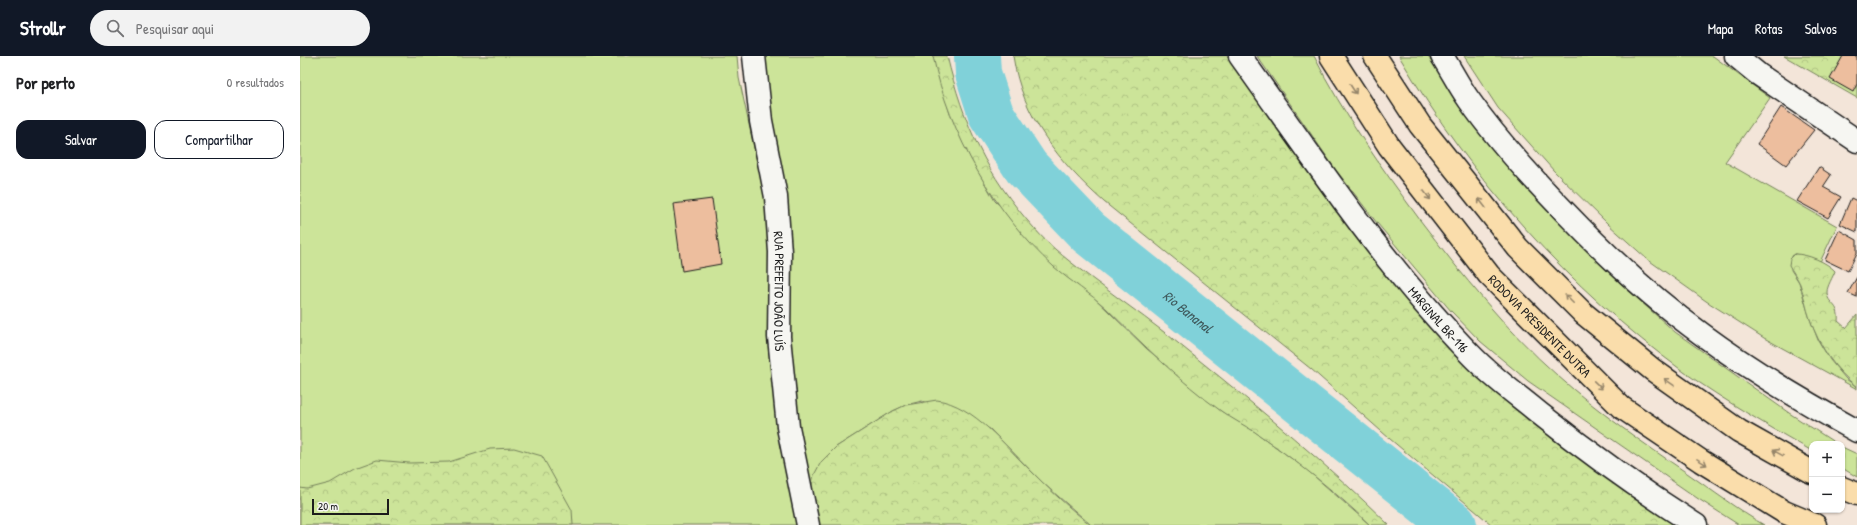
<!DOCTYPE html>
<html lang="pt">
<head>
<meta charset="utf-8">
<style>
	:root { --surface:#fff; --page:#f2f2f2; --text:#202124; --muted:#757577; --line:#e0e0e0; --accent:#111827 }
	body { margin:0; font-family:"Patrick Hand",sans-serif; background:var(--page); color:var(--text) }
	.controls { position:absolute; right:12px; bottom:12px; display:grid; overflow:hidden; border-radius:8px; box-shadow:0 1px 3px #0004 }
	.controls button { width:36px; height:36px; display:grid; place-items:center; padding:0; border:0; border-bottom:1px solid var(--line); background:var(--surface); color:var(--text); font:20px sans-serif }
	.scale { position:absolute; left:12px; bottom:10px; width:77px; box-sizing:border-box; padding-left:4px; border:2px solid #1c1c1c; border-top:0; font-size:11px; line-height:14px; white-space:nowrap; color:#1c1c1c; -webkit-text-stroke:3px #f6f6f2; paint-order:stroke }
	.list { margin:0; padding:0; list-style:none }
	h2 { display:flex; justify-content:space-between; align-items:center; height:52px; margin:0; padding:0 16px; font-size:17px }
	h2 small { font-size:13px; font-weight:400; color:var(--muted) }
	.actions { display:flex; gap:8px; padding:12px 16px }
	.actions a { flex:1; padding:9px 0; border:1px solid var(--accent); border-radius:12px; text-align:center; font-size:14px; color:var(--accent) }
	.actions .main { background:var(--accent); color:#fff }
	.icon { flex:none; width:22px; height:22px; fill:none; stroke:currentColor; stroke-width:2; stroke-linecap:round; stroke-linejoin:round }
	.map { position:relative; flex:none; width:1557px; height:469px; overflow:hidden }
	header { display:flex; align-items:center; gap:24px; box-sizing:border-box; height:56px; padding:0 20px; background:var(--accent); color:#fff }
	header strong { font-size:19px }
	nav { display:flex; gap:22px; margin-inline-start:auto; font-size:14px }
	.search { width:280px; height:36px; background:var(--page); display:flex; align-items:center; gap:10px; box-sizing:border-box; padding:0 14px; border-radius:22px; color:var(--muted); font-size:15px }
	main { display:flex }
	aside { flex:1; background:var(--surface) }
	.map>svg:first-child { display:block }
</style>
</head>
<body>
<header>
<strong>Strollr</strong>
<div class="search"><svg class="icon" aria-label="search" viewBox="0 0 24 24"><circle cx="10" cy="10" r="6"/><path d="M15 15l6 6"/></svg>Pesquisar aqui</div>
<nav><a>Mapa</a><a>Rotas</a><a>Salvos</a></nav>
</header>
<main>
<aside>
<h2>Por perto<small>0 resultados</small></h2>
<ul class="list">
</ul>
<div class="actions"><a class="main">Salvar</a><a>Compartilhar</a></div>
</aside>
<div class="map">
<svg width="1557" height="469" viewBox="0 0 1557 469">
	<defs>
		<pattern id="forest-crowns" width="20" height="18" patternUnits="userSpaceOnUse"><rect width="20" height="18" fill="#cce499"/><path d="M2 6a3 3 0 1 1 6 0M12 15a3 3 0 1 1 6 0" fill="none" stroke="#afc383"/></pattern>
	</defs>
	<rect width="100%" height="100%" fill="#f3e5d9"/>
	<filter id="ink" filterUnits="userSpaceOnUse"><feTurbulence type="fractalNoise" baseFrequency=".025" numOctaves="2"/><feDisplacementMap in="SourceGraphic" scale="8" xChannelSelector="R" yChannelSelector="G"/><feConvolveMatrix kernelMatrix="1 2 1 2 8 2 1 2 1" color-interpolation-filters="sRGB"/></filter>
	<g filter="url(#ink)">
		<path fill="#cce499" stroke="#74805a" d="M0,0H437L439,22L464,138L469,170L470,229L469,297L477,361L501,469H0Z
			M459,0H633L650,58L671,103L695,145L847,293L921,355L954,375L1006,413L1070,469H791L743,427L690,373L622,345L606,349L593,355L536,391L511,431L497,385Z
			M957,0H1014C1043,58 1081,111 1120,164C1162,219 1206,274 1258,320C1298,356 1343,387 1387,417C1413,435 1438,454 1464,469H1439L1397,442L1228,325L1180,285L1151,255L1077,167L1036,114Z
			M1099,0H1128L1149,32L1220,123L1264,172L1321,228L1375,276L1489,357L1537,388H1512V395C1468,370 1425,345 1384,316C1268,231 1172,124 1099,0Z
			M1164,0H1413L1470,42L1425,106L1537,170L1520,206L1509,201L1495,198L1492,200L1491,214L1499,226L1510,263L1518,284L1530,304L1546,323L1557,331V333L1464,282L1406,245L1347,203L1308,168L1254,115L1198,52Z
			M1542,391L1557,398V421L1542,412Z"/>
		<path fill="url(#forest-crowns)" stroke="#74805a" d="M633,0H647C663,67 687,120 734,172C751,192 773,208 794,224C827,249 862,273 894,300C961,354 1028,409 1089,469H1070C1035,435 995,404 955,376C944,369 932,363 921,355C879,325 843,288 806,252C790,237 771,226 754,211C695,158 649,78 633,0Z
			M713,0H930L1090,223L1379,469H1192L1090,383L1011,313L804,146C760,107 722,61 713,0Z
			M1484,0H1557V42Z
			M1495,198C1507,198 1527,206 1535,215C1533,221 1527,230 1527,236C1527,249 1540,247 1538,265L1546,272L1557,259V331C1535,314 1519,290 1510,263C1506,252 1504,239 1500,228C1497,221 1492,215 1489,209L1490,203Z
			M637,344C674,349 705,390 731,415C750,434 769,452 791,469H517L511,431L514,419L521,406L536,391L593,355L606,349Z
			M214,392L242,400L272,454L273,469H0V432L7,433L30,427L55,412L77,404L109,407L149,406L190,393Z"/>
		<g fill="none" stroke-linecap="round" stroke-linejoin="round">
			<path stroke="#80d1d9" stroke-width="46" id="s1" d="M677,0L678,17L691,58L726,111L788,176L1154,469"/>
		</g>
		<path fill="#edbe9e" stroke="#1c1c1c" d="M1543,0H1557V28L1553,36L1530,23Z
			M1481,51L1514,74L1486,109L1457,88Z
			M1519,111L1531,119L1523,131L1541,141L1528,162L1497,145Z
			M1551,142L1557,145V176L1540,168Z
			M412,143L421,208L382,215L373,148Z
			M1539,174L1557,184V197L1548,215L1525,204Z
			M1557,221V241L1548,237Z"/>
		<g fill="none" stroke-linecap="round" stroke-linejoin="round">
			<g stroke="#1c1c1c" stroke-width="25">
				<g id="minor">
					<path id="s2" d="M454,0L461,65L476,141L480,196L479,281L488,371L508,469"/>
					<path d="M1436,0L1458,18L1557,85"/>
				</g>
			</g>
			<g stroke="#1c1c1c" stroke-width="25">
				<g id="secondary">
					<path id="s3" d="M940,0C1013,102 1084,210 1171,299C1192,321 1216,338 1239,357C1289,397 1342,435 1396,469"/>
					<path d="M1142,0C1151,14 1159,30 1169,44C1197,84 1231,121 1265,156C1308,201 1353,243 1403,279C1452,315 1504,346 1557,375"/>
				</g>
			</g>
			<g stroke="#1c1c1c" stroke-width="25">
				<g id="motorway">
					<path id="s4" d="M1031,0L1089,90L1189,219L1321,351L1401,405L1484,456L1515,469"/>
					<path d="M1075,0L1120,69L1218,192L1283,257L1353,314L1439,375L1512,416"/>
					<path d="M1542,432L1557,438"/>
				</g>
			</g>
			<use href="#minor" stroke="#f6f6f2" stroke-width="22"/>
			<use href="#secondary" stroke="#f6f6f2" stroke-width="22"/>
			<use href="#motorway" stroke="#faddab" stroke-width="22"/>
		</g>
		<defs><path id="oneway-shaft" d="M-6 0H5M1.5-3L5.5 0L1.5 3" fill="none" stroke-width="1.6" stroke-linecap="round" stroke-linejoin="round"/></defs>
		<g stroke="#96866b">
			<use href="#oneway-shaft" transform="translate(1053 33) rotate(57)"/>
			<use href="#oneway-shaft" transform="translate(1127 139) rotate(53)"/>
			<use href="#oneway-shaft" transform="translate(1182 147) rotate(-128)"/>
			<use href="#oneway-shaft" transform="translate(1269 243) rotate(-135)"/>
			<use href="#oneway-shaft" transform="translate(1369 326) rotate(-145)"/>
			<use href="#oneway-shaft" transform="translate(1298 329) rotate(44)"/>
			<use href="#oneway-shaft" transform="translate(1478 397) rotate(-151)"/>
			<use href="#oneway-shaft" transform="translate(1402 406) rotate(32)"/>
		</g>
	</g>
	<g text-anchor="middle" stroke-width="3.5" stroke-linejoin="round" paint-order="stroke">
		<g font-size="13" fill="#1c1c1c" stroke="#f6f6f2">
			<text dy="5" stroke="none"><textPath href="#s2" startOffset="237">RUA PREFEITO JOÃO LUÍS</textPath></text>
			<text dy="5" stroke="none"><textPath href="#s3" startOffset="330">MARGINAL BR-116</textPath></text>
			<text dy="5" stroke="none"><textPath href="#s4" startOffset="342">RODOVIA PRESIDENTE DUTRA</textPath></text>
		</g>
		<g font-size="14" font-style="italic" fill="#3f5b5e" stroke="#f6f6f2">
			<text dy="5" stroke="none"><textPath href="#s1" startOffset="341">Rio Bananal</textPath></text>
		</g>
	</g>
</svg>
<div class="controls">
<button>+</button>
<button>−</button>
</div>
<div class="scale">20 m</div>
</div>
</main>
</body>
</html>
